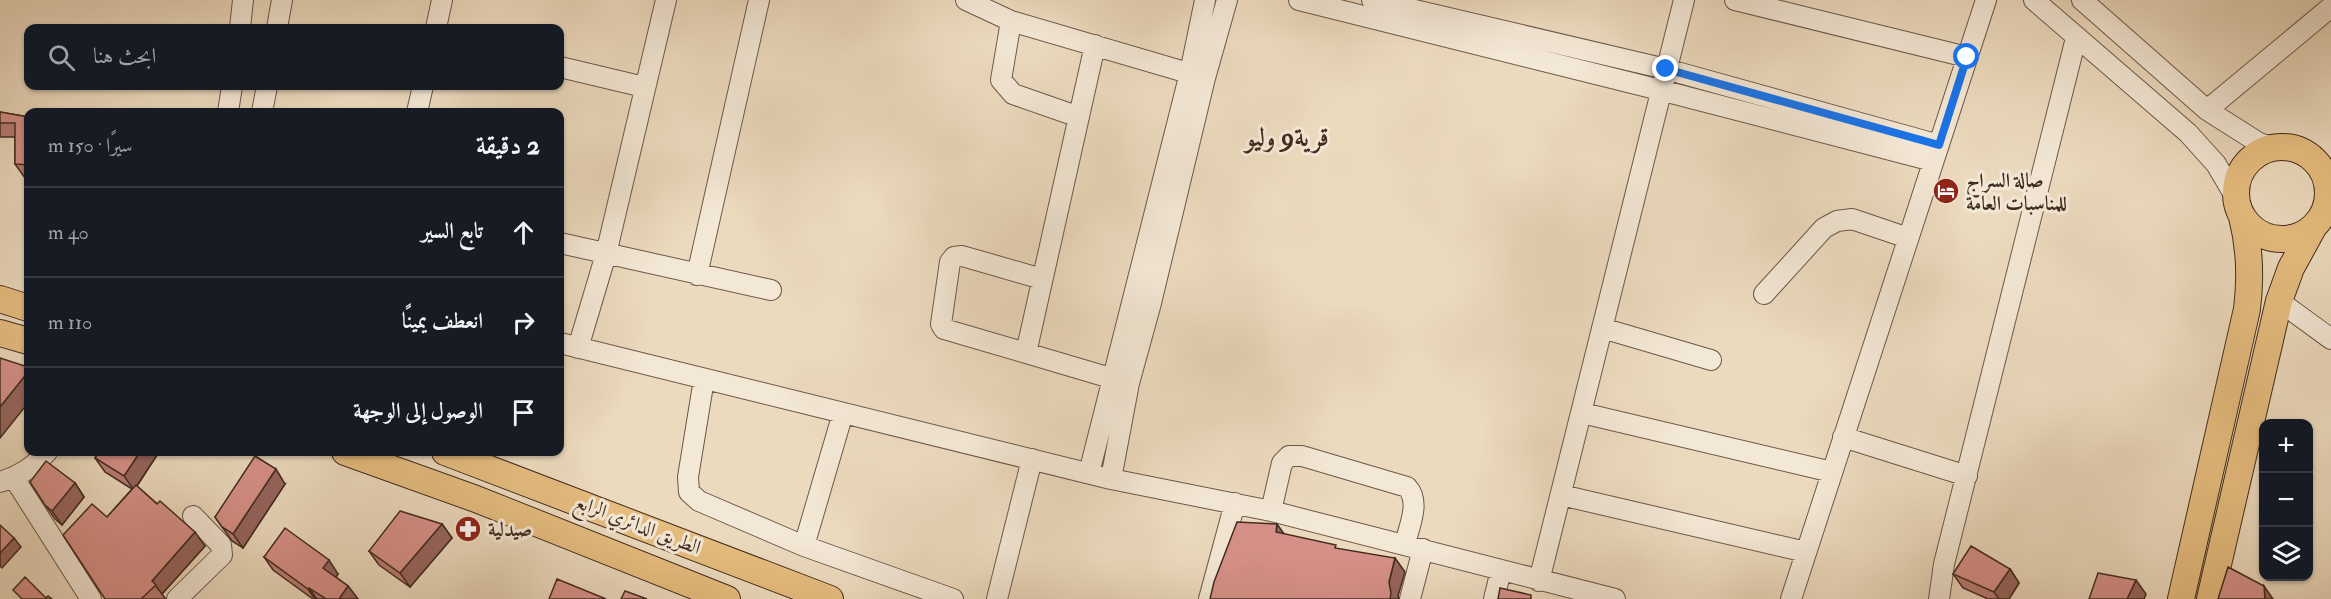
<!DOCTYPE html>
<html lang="ar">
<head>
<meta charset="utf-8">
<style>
	:root { --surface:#171b24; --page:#242831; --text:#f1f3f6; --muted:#9ea1a6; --line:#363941 }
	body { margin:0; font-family:"IM FELL Double Pica",Amiri,serif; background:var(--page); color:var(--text); direction:rtl }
	.controls { position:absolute; right:18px; bottom:18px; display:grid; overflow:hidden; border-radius:12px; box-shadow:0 2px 4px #0004 }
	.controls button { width:54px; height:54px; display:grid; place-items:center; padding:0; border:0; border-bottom:2px solid var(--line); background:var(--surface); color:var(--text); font:30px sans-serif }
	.stop { position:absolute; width:18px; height:18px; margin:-14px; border:4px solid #1a73e8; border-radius:50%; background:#fff }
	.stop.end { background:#1a73e8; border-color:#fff; box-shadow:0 2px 6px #0008 }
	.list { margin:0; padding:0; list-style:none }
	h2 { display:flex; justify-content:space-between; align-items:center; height:78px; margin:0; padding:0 24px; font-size:26px }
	h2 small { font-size:20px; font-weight:400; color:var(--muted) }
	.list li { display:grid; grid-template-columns:39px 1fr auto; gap:18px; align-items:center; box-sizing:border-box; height:90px; padding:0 24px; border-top:2px solid var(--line) }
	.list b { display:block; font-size:22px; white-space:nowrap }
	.list em { font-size:20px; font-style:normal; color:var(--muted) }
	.icon { flex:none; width:33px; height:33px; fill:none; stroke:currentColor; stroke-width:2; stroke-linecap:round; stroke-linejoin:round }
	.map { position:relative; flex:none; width:2331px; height:599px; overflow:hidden; direction:ltr }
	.search { position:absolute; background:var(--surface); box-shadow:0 2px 4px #0004; left:24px; top:24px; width:540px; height:66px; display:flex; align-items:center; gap:15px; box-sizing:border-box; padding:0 21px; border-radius:12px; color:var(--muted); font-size:22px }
	.panel { position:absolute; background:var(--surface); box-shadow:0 2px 4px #0004; left:24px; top:108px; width:540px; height:348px; border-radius:12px; direction:rtl }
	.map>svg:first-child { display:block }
</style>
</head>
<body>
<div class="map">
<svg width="2331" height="599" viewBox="0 0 2331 599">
	<rect width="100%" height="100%" fill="#ecdabe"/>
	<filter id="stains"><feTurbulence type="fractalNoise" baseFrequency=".00333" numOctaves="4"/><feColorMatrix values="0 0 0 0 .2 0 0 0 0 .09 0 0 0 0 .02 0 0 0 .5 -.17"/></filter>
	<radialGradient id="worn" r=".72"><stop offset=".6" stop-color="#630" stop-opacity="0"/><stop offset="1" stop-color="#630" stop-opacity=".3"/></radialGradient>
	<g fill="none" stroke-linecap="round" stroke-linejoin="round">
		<g stroke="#6c5848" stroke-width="22">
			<path id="minor" d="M966,0L1011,21
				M1299,0L1660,90L1933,161
				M1372,0L1666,69L1939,145
				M1735,0L1967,57
				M2034,0L2188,133L2216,164L2236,198
				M2082,0L2207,110L2259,143L2275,148
				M240,28L243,0
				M277,28L282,0
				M436,28L442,0
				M1095,45L1026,353L1124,382
				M560,67L644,87
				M2207,110L2331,7
				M228,112L232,86
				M262,112L267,86
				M417,112L423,86
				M1079,117L1013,94L1001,80L1011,21L1202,77
				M560,243L771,290
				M697,275L759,0
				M1764,294L1824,228L1837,221L1852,219L1908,238
				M2279,301L2331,339
				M1602,328L1711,360
				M560,343L1111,479L1271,511L1615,599
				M578,348L606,254L666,0
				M1026,353L944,329L941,324L950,262L954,257L962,256L1042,279
				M704,379L688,477L689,492L699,501L804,546L953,599
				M1582,413L1832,472
				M1843,437L1967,476
				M1089,473L1190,73L1205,0
				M14,478L91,599
				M1111,479L1129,383L1151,303L1205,78L1227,0
				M0,482C20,476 33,467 47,452
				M1561,495L1806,552
				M1271,511L1282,463L1289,456H1302L1407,487C1421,502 1409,526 1405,544
				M804,546L843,413
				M1539,581L1684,0
				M177,599L222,555L221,545L193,516
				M997,599L1032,459
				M1209,599L1235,503
				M1410,599L1423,549
				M1494,599L1501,570
				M1791,599L1986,0
				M1939,599L1944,564L2076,38"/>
		</g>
		<g stroke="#422c20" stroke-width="28">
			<path id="major" d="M2236 193a46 46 0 1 1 92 0a46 46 0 1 1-92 0Z
				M0,299L28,308
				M0,333L28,341
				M345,452L476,499L727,599
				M445,452L830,599
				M2181,599L2247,309C2251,277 2250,248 2242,217
				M2210,599L2279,301L2291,268L2313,228"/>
		</g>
		<use href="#minor" stroke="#f3e7d5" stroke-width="20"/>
		<use href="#major" stroke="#e6bd7f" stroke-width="26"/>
	</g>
	<path fill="#b87c75" stroke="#422c20" stroke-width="1.5" d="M0,112L28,117V178H25L15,164V137H0Z
		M99,452H159L137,486L205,546L162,594L165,598V599H105L107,517L132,489L105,472L95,458Z
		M75,483L84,497L62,525L55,519L45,505Z
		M285,484L243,548L232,541L215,517Z
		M442,524L452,538L410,587L379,565L369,551Z
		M264,557L338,574L336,577L348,586L358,599H313L273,570Z
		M2010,569L2019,583L2009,599H1988L1963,588L1953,574Z"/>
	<path fill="#96655f" stroke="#422c20" stroke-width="1.5" d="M28,372V403L0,438V407Z
		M140,452H159L134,490L124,476Z
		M276,469L285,484L243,548L233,534Z
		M75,483L84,497L62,525L52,511Z
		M442,524L452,538L410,587L400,573Z
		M1277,524L1287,538L1276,532Z
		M195,532L205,546L162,594L152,581Z
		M14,538L21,547L2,568L0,566V553Z
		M1395,558L1405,572L1398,596L1399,599H1390L1389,582Z
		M329,560L338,574L333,581L323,568Z
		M2010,569L2019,583L2009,599H1999L1994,592Z
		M2136,580L2146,594L2144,599H2127Z
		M348,586L358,599H339Z
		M2264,586L2273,599H2265Z
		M309,588L317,599H315L308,589Z"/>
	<path fill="#d69088" stroke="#422c20" stroke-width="1.5" d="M0,112L28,117V165L15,164V123H0Z
		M0,358L28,367V372L0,407Z
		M99,452H140L124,476L95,458Z
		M255,456L276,469L233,534L222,527L215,517Z
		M46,461L75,483L52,511L45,505L30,482Z
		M136,485L157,504L160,501L195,532L152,581L156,585L141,599H105L63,535L92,504L107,517Z
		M400,511L442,524L400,573L369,551Z
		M1237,522L1277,524L1276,532L1336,545L1335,548L1395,558L1389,582L1391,593L1390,599H1210L1214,582Z
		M0,525L14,538L0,553Z
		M285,528L329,560L323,568L348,586L339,599H326L309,588L308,589L264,557Z
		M1971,546L2010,569L1994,592L1953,574Z
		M2228,567L2264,586L2265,599H2218Z
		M2098,573L2136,580L2127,599H2089Z
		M25,577L46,598L48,596L52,599H22L13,590Z
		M557,579L606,599H549Z
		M1500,588L1531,595V599H1498Z
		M625,591L647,599H621Z"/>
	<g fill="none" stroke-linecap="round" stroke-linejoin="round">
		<path stroke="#1a73e8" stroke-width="8" d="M1666,69L1939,145L1967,57"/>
	</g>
	<defs>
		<g id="hotel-disc" transform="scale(1.35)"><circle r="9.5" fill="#8f2418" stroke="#f3e7d5"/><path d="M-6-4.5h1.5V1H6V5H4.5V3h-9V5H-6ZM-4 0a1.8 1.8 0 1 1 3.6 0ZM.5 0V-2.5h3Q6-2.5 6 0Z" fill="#fff"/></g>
		<g id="pharmacy-disc" transform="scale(1.35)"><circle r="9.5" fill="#8f2418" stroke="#f3e7d5"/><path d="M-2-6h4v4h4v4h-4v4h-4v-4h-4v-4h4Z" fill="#fff"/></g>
	</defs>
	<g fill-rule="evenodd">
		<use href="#hotel-disc" x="1946" y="191"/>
		<use href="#pharmacy-disc" x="468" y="529"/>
	</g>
	<g text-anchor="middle" stroke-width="6" stroke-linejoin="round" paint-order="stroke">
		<g font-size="20" font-weight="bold" fill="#422c20" stroke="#f3e7d5" text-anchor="start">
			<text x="1966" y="187">صالة السراج<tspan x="1966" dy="23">للمناسبات العامة</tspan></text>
			<text x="488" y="536">صيدلية</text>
		</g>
		<g font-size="20" fill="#422c20" stroke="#f3e7d5">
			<text transform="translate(638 524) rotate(21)" y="7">الطريق الدائري الرابع</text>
		</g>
		<g font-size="26" font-weight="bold" fill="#422c20" stroke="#f3e7d5">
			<text x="1287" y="146">قرية9 وليو</text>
		</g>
	</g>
	<rect width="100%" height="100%" filter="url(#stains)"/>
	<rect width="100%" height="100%" fill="url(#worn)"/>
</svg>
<div class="controls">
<button>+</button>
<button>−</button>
<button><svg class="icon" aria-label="layers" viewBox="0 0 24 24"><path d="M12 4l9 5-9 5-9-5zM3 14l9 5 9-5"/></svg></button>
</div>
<div class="stop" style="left:1967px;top:57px"></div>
<div class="stop end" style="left:1666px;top:69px"></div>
<div class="search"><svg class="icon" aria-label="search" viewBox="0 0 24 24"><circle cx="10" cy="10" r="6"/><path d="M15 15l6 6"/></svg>ابحث هنا</div>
<section class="panel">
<h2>2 دقيقة<small>سيرًا · 150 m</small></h2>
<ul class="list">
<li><svg class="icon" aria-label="ahead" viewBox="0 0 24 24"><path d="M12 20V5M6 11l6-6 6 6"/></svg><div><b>تابع السير</b></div><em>40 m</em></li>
<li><svg class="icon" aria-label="right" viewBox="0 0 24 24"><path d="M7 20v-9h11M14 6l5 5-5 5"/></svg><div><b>انعطف يمينًا</b></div><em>110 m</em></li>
<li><svg class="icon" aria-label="arrive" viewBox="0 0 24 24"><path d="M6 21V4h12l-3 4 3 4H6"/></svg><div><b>الوصول إلى الوجهة</b></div></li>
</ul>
</section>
</div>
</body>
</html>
